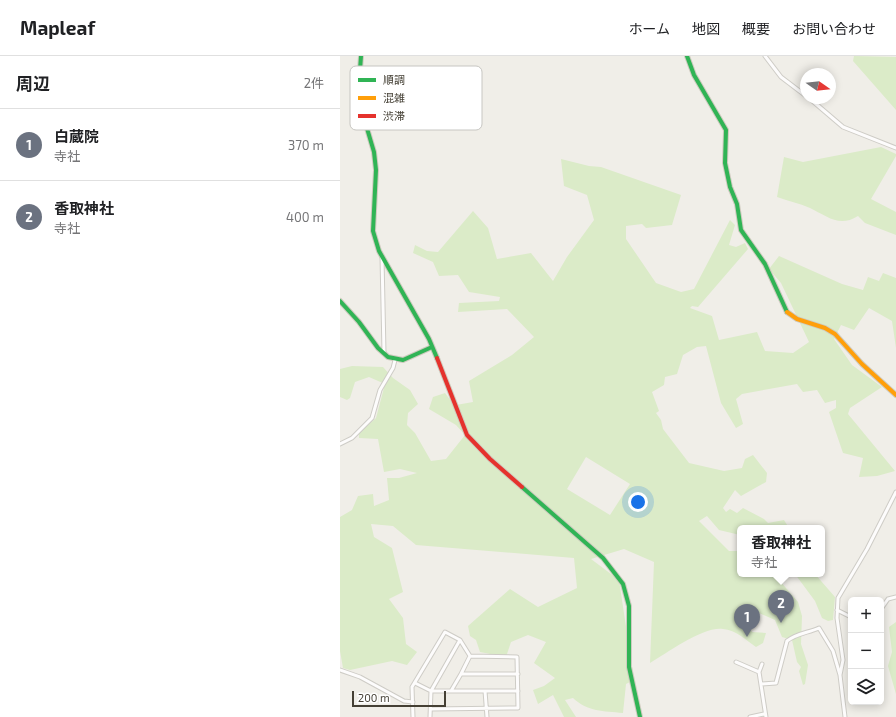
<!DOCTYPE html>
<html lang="ja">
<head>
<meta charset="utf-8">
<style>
	:root { --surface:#fff; --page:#f2f2f2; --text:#202124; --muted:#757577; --line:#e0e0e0; --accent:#817d74 }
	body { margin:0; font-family:"Exo 2","Noto Sans JP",sans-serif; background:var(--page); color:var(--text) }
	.controls { position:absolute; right:12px; bottom:12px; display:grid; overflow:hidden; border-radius:6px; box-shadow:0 2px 10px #0003 }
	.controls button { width:36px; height:36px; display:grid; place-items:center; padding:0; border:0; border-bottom:1px solid var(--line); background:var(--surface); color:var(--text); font:20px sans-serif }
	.compass { position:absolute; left:460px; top:12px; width:36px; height:36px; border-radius:50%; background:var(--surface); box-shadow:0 2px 10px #0003; rotate:104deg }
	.scale { position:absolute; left:12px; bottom:10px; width:94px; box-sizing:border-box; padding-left:4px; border:2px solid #454035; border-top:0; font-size:11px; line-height:14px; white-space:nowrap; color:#454035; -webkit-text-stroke:3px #fff; paint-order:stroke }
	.you { position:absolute; left:298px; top:446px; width:14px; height:14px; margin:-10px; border:3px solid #fff; border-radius:50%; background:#1a73e8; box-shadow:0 0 0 6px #1a73e833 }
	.badge { display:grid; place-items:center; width:26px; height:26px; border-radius:50%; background:var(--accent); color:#fff; font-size:13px; font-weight:700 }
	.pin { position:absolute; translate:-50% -33px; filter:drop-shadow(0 1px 2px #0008) }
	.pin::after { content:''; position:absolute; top:21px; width:14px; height:12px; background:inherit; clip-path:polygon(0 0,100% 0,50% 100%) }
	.popup { position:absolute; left:397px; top:469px; width:88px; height:52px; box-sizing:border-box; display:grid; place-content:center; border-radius:6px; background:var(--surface); filter:drop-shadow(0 1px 3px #0005); font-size:13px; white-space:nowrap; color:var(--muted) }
	.popup b { font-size:15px; color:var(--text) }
	.popup::after { content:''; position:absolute; left:50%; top:100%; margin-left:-8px; border:8px solid transparent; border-top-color:var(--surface) }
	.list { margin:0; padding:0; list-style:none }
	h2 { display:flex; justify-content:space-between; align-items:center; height:52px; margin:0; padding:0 16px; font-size:17px }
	h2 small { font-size:13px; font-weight:400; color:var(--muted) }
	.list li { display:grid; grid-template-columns:26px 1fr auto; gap:12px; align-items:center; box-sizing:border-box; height:72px; padding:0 16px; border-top:1px solid var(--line) }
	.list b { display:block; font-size:15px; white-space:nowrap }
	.list p { margin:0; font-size:13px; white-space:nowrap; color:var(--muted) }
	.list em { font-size:13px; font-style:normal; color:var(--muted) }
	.icon { flex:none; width:22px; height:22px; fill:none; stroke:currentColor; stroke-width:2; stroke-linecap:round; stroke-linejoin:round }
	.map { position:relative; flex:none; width:556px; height:661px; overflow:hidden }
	header { display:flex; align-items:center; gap:24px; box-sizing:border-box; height:56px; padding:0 20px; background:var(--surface); border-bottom:1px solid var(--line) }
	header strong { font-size:19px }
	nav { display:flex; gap:22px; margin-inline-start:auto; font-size:14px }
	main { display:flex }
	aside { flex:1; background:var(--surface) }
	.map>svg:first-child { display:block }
</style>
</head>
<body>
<header>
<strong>Mapleaf</strong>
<nav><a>ホーム</a><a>地図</a><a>概要</a><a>お問い合わせ</a></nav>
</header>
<main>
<aside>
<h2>周辺<small>2件</small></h2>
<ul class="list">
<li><span class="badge" style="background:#6b7280">1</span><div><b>白蔵院</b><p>寺社</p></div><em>370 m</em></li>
<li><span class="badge" style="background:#6b7280">2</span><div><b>香取神社</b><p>寺社</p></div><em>400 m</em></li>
</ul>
</aside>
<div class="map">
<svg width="556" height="661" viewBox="0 0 556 661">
	<rect width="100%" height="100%" fill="#f0eee8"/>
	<path fill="#dbebc8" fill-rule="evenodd" d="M514,0L556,1V54L513,5Z
		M541,91L556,98V100L531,143L556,156V179L525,167L518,160C499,172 487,160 470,152C459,147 448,145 437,141L444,101L463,106Z
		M221,103L249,110L261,111L341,139L332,169L306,172L302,168L286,170V183L316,227L341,236L354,233L390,164L395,169L389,189L396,191L405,187L408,193L358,251L352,250L350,252L372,260L379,284L417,276L425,295L453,297L469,286L441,227L429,213L439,200L502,228L523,234L528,221L539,225L543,217L556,222V292L552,265L529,252L514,274L501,269L494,283L512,309L542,331L510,352L508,358L555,415L537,420L519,421L523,402L503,397L489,356L496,352V344L485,347L477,334L463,336L457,328L402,338L396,343L403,368L396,372L381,347L366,290L357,291L343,299L337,318L325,321L324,329L312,336L319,355L316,357L321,364L323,373L349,407L384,415L402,412L405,403L413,399L427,417L426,426L401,440L395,434L383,452L386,456L390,453L397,457L403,452L424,463L428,467L444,464L449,472H400V479L379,474L367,460L359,465L389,495H400V518H434L458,546L462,560L461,588L468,609L465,628L463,629L459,615L461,611L457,606L452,584L442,581L435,564L419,557L408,559V568L412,576L426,577L423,587L416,591C406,584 396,574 383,573C364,570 327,597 310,607L314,506L284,493L251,503L279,524L294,624L286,628L283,657C263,655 248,656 233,642L225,644L236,661H224L213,639L198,648L193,634L204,630L215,622L194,607L206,586L188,579L171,586L166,601L140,596L136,584L130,580L128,570L170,533L198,551L237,532L234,502L76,489L53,470L31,468L34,481L52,492L63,536L49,543L63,562L66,588L77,596L67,609L52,605L10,614L3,612L0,595V461L12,454L18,440L33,438L34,450L49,444L47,422H59L77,417L60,413L44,416L38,383L19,382V377L36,362L45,328L29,321L15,326L10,342L7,344L0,341V313L12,310L43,311L53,322L70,334L78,348L68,357L67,369L75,377L91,405L106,403L125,379L116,369L89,353L93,341L105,337L111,345L116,349L133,346L129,325L172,299L194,281L167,253L118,256L119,247L159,245L160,241L129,236L118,219L99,220L93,206L73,197L75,189L87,195L98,196L133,155L148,172L157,203L191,197L213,225L227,201L254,164L247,139L224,130ZM246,401L290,428L270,459L227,433Z
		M455,518H475L495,541L493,564L488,565L482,562L475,545Z
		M556,566V638L548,610L552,596L549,571Z"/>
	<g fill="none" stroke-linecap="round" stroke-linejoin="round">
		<g stroke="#ceccc6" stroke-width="5">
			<path id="street" d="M425,0L441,21L466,40
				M469,42L503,71L556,92
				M42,201L44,297
				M0,388L12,382L32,362L40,334L53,312L55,304
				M541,553L548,543L556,541
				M497,554L511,561
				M396,606L419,616
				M422,608L419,616L426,661
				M0,614L20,621L64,645L73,646
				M121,618L130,600
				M500,619L503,604L497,562L498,542L527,493L556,436
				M75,627L91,635H178
				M421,628L436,627L447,585C457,577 468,577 479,572L493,595L500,619L505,661
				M111,635L121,618H178
				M145,635L147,661
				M73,661L72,631L105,576L120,584L130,600L177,601L178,652L91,653
				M90,661L91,635L120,584
				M410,661L424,658"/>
		</g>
		<g stroke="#cfcbbf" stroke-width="6">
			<path id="fast" d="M21,0L18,42L34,96L36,114L33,175L39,195L89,283L97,302
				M347,0L354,19L386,74L385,107L390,131L397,148L401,174L425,208L447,256
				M0,245L19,266L38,292L48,301L63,304L92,291
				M182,431L263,502L283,528L289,550V611L300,661"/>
		</g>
		<g stroke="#cfcbbf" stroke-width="6">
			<path id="slow" d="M447,256L457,263L485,272L495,278L522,308L556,339"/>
		</g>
		<g stroke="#cfcbbf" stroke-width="6">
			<path id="jam" d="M97,302L127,379L150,403L182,431"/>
		</g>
		<use href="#street" stroke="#fdfcfc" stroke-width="3"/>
		<use href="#fast" stroke="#30b455" stroke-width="4"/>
		<use href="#slow" stroke="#ff9f0a" stroke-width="4"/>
		<use href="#jam" stroke="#e5322d" stroke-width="4"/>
	</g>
	<rect x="10" y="10" width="132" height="64" rx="6" fill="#fff" stroke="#c7c6c2" stroke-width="1"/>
	<rect x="18" y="22" width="18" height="4" fill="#30b455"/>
	<rect x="18" y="40" width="18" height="4" fill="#ff9f0a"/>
	<rect x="18" y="58" width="18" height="4" fill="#e5322d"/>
	<g font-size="11" fill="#454035">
		<text x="43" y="28">順調</text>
		<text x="43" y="46">混雑</text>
		<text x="43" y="64">渋滞</text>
	</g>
</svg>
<div class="controls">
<button>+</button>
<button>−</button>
<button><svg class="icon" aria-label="layers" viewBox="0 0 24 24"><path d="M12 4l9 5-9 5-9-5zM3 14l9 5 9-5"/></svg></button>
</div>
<svg class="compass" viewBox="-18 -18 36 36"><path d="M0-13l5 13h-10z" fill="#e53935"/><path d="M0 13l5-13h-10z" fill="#757577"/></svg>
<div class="scale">200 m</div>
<div class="you"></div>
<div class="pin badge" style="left:407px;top:581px;background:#6b7280">1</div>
<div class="pin badge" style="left:441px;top:567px;background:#6b7280">2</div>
<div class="popup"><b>香取神社</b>寺社</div>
</div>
</main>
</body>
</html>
